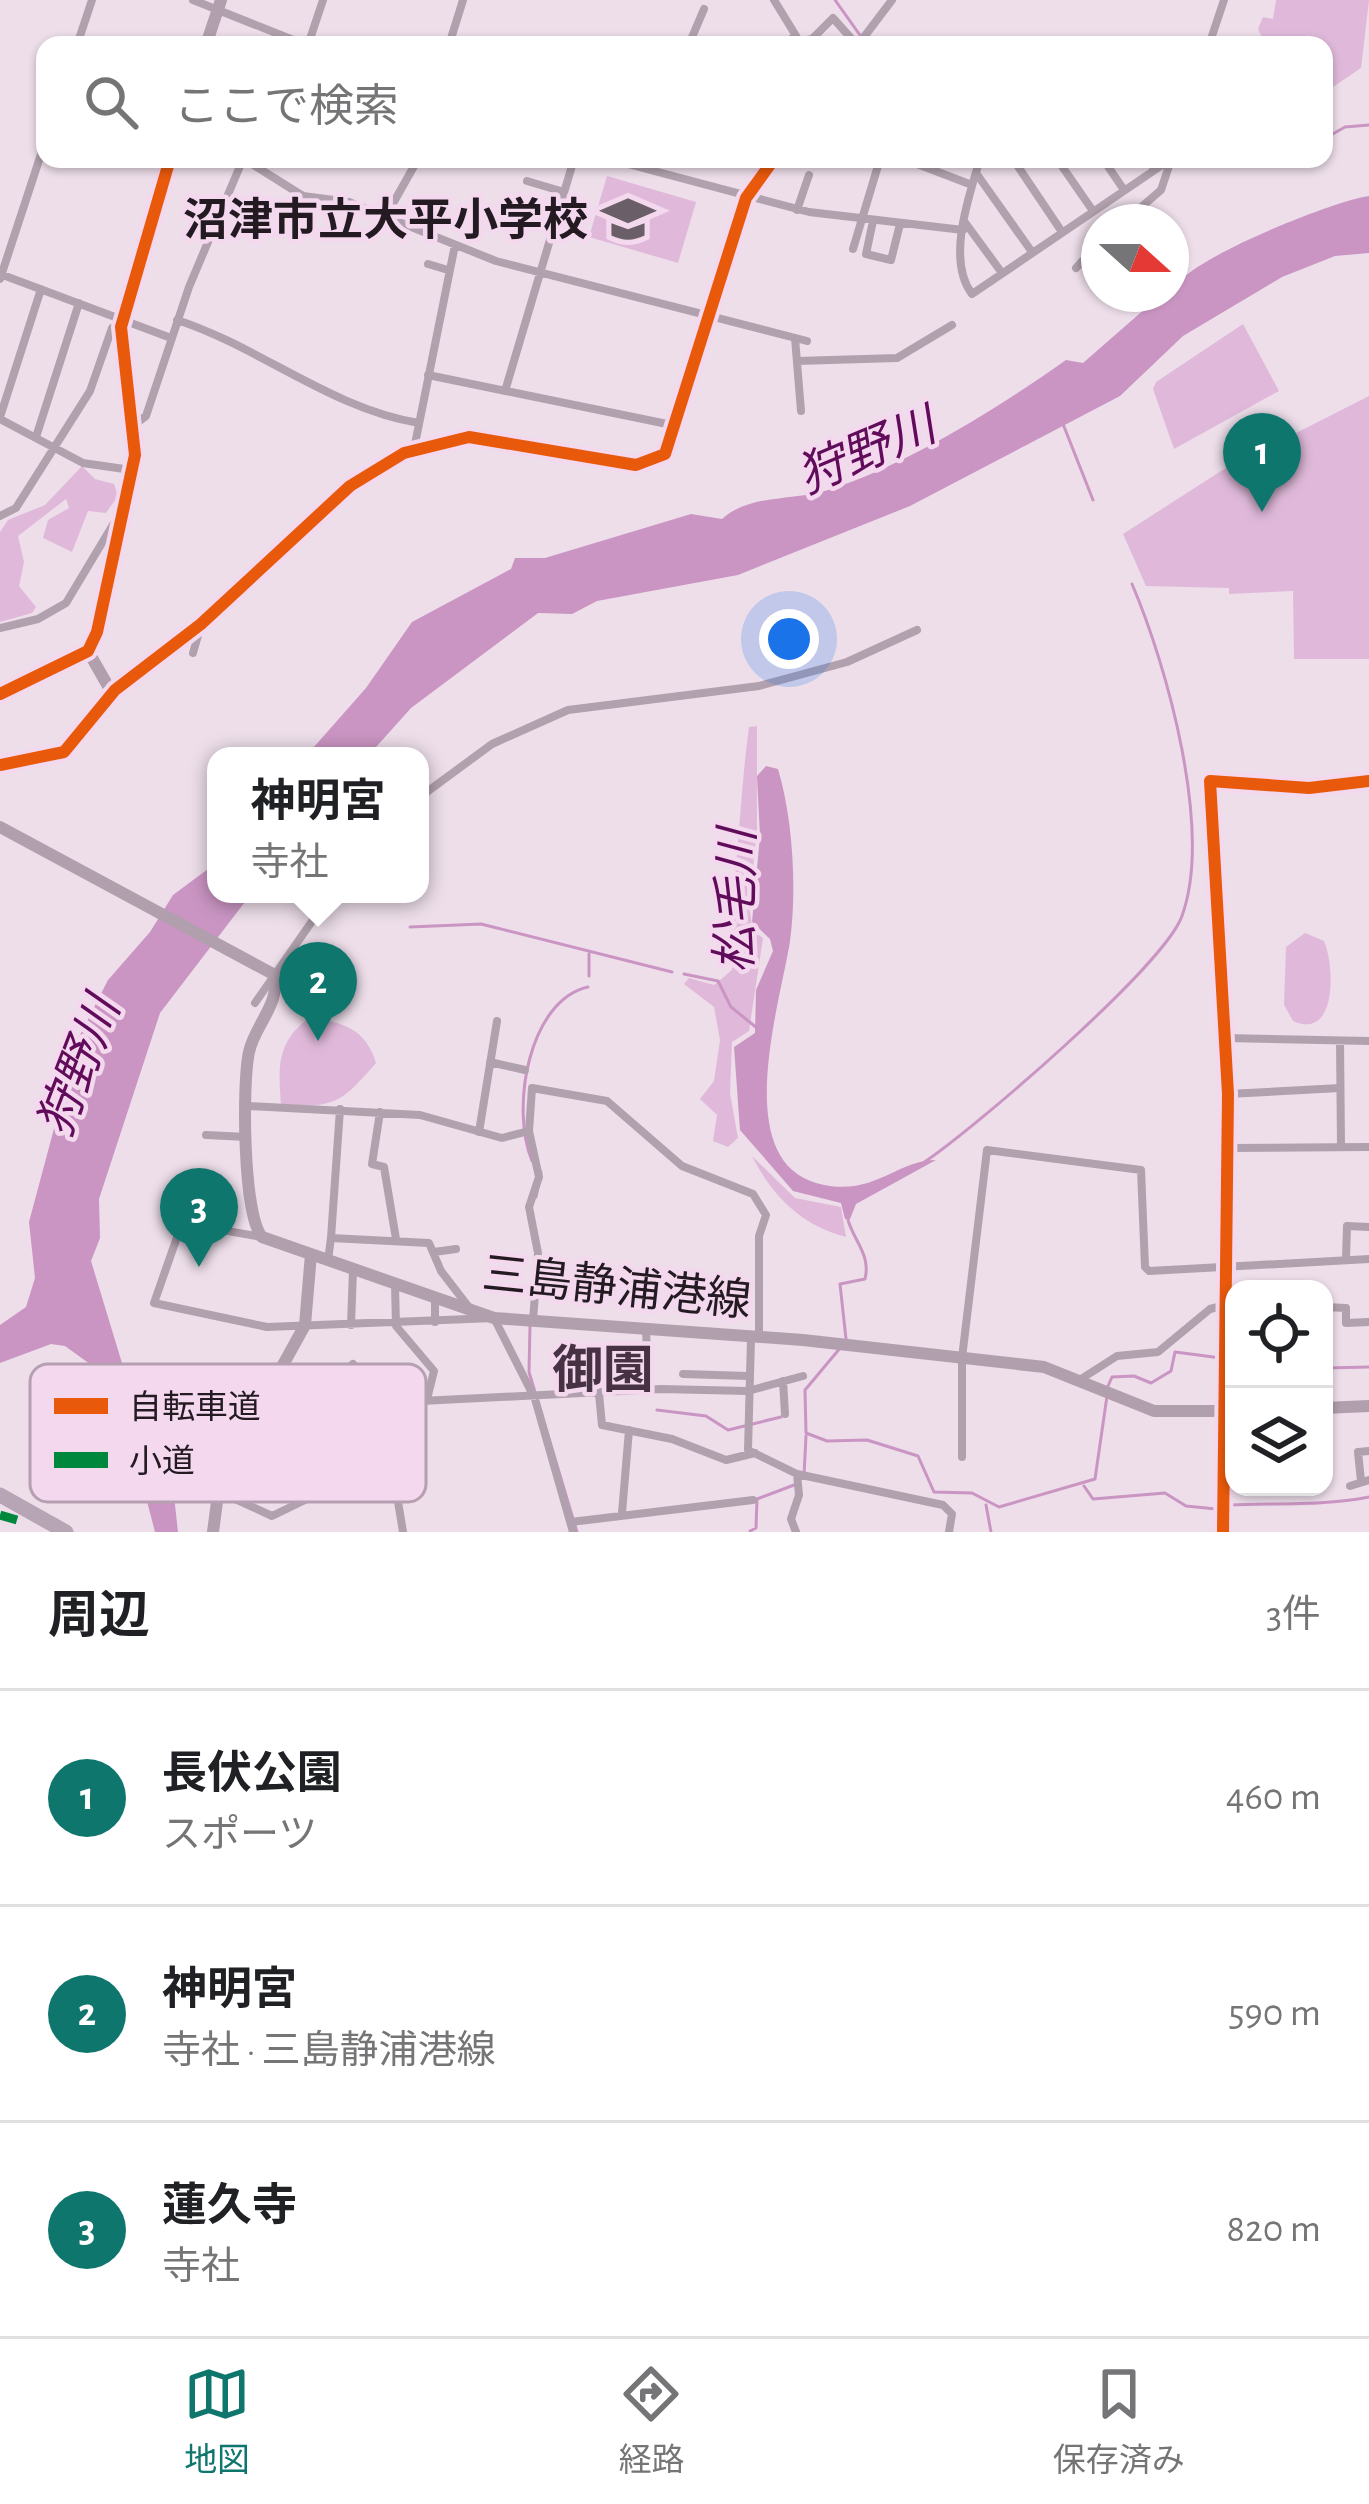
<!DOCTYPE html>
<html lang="ja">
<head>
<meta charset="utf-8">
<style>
	:root { --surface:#fff; --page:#f2f2f2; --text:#202124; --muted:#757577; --line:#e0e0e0; --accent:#0f766e }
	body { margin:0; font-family:"Alegreya Sans","Noto Sans JP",sans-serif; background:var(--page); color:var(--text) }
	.controls { position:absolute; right:36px; bottom:36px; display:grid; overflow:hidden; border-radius:24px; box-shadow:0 3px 9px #0004 }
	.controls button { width:108px; height:108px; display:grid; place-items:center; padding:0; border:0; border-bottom:3px solid var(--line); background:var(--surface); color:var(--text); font:60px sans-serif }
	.compass { position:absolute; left:1081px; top:204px; width:108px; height:108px; border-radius:50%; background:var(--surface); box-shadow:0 3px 9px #0004; rotate:111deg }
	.you { position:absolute; left:789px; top:639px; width:42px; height:42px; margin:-30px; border:9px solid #fff; border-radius:50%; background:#1a73e8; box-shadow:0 0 0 18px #1a73e833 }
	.badge { display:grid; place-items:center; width:78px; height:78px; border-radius:50%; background:var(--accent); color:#fff; font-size:39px; font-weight:700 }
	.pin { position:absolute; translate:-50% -99px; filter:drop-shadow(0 3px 6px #0008) }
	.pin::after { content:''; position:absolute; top:63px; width:42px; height:36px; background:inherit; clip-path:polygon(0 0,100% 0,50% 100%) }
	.popup { position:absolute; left:207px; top:747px; width:222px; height:156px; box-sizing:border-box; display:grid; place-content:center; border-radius:24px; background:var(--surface); filter:drop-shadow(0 3px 9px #0005); font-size:39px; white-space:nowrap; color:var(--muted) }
	.popup b { font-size:45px; color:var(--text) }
	.popup::after { content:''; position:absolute; left:50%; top:100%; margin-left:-24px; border:24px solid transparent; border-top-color:var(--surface) }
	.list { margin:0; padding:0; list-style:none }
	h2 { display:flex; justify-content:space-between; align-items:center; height:156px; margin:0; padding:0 48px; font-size:51px }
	h2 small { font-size:39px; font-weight:400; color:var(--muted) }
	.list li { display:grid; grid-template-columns:78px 1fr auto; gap:36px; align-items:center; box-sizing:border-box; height:216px; padding:0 48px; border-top:3px solid var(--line) }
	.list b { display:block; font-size:45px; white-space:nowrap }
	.list p { margin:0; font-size:39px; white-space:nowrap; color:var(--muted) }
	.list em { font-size:39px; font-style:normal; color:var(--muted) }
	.icon { flex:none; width:66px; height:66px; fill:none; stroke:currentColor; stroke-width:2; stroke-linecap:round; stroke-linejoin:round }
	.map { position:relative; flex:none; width:1369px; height:1532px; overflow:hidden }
	.search { position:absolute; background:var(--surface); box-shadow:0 3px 9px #0004; left:36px; right:36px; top:36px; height:132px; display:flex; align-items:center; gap:30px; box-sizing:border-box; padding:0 42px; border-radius:24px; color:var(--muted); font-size:45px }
	.sheet { height:804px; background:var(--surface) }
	nav { display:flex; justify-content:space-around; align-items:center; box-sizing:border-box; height:168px; border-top:3px solid var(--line); background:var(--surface); font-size:33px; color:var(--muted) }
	nav a { display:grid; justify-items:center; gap:6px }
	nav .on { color:var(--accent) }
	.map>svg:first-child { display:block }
</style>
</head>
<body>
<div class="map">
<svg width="1369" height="1532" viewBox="0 0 1369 1532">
	<rect width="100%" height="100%" fill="#eddeea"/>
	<path fill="#e0b9da" d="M1276,0H1369L1361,68L1324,93V45L1264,42L1258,29L1263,17L1273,19Z
		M607,176L696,202L678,263L589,237Z
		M1243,324L1279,391L1174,449L1153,389L1156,382Z
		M1369,396V659H1294L1293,591L1229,594V588L1146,586L1123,534L1221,471Z
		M82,466L95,479L114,484L118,496L106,513L88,511L72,552L43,538L48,520L69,508L66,499L18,536L24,562L19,586L36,607L32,613L0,622V532L8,520L45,505Z
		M757,726V829L749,906L753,931L763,938L749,1031L732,1042L730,1093L738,1138L728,1147L713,1141L717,1115L700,1099L714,1081L720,1040L714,1007L684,984L689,978L714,985L732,970C737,938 732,908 735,876C740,826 742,778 749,727Z
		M1305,933L1324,941C1335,966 1337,1041 1293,1021L1284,1005L1286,947Z
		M311,1017C344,1023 366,1029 376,1063C342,1102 335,1109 281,1104C278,1066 277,1040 311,1017Z
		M752,1156L795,1198L841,1207L846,1237C802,1226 772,1196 752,1156Z"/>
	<path fill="#ca95c3" d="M1369,196V253L1335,256L1282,277L1183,336L1120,396L910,506L738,575L597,601L572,614L538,613L411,708L368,756H306L366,688L412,622L511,569L515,558H545L691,514L722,519C749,494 794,501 828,490C905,466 1000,407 1066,360L1083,363L1162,294H1171C1175,263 1336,200 1369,196Z
		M766,766L778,769C793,819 797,890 790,941C781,1001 730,1158 816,1183C873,1199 895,1160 936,1160L856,1204L850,1219H845L841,1203L793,1191L740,1130L734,1047L755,1033L756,990L773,951L770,939L752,922L760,836L757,776Z
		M216,863V894H251L160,1013L99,1199L100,1238L91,1261L125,1373L168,1441L178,1532H155L136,1459L121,1441L129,1435L112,1380L65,1346L51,1344L0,1363V1325L26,1307L35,1278L29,1222L78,1039L108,980L150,932L173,895Z"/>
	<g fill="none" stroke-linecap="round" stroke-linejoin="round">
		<path stroke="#ca95c3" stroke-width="3" d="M835,0L867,45
			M1324,139L1345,127L1369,125
			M1063,424L1093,500
			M410,927L481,924L672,972
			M684,974L718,981L731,1007L757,1028
			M589,976V954
			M532,1161C510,1108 529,1000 588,987
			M923,1163C974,1129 1164,966 1182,916C1213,830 1167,666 1132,584
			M536,1197L541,1172
			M530,1325L529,1372L577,1532
			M846,1339L840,1284L865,1279C871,1255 854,1241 848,1220
			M841,1347L805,1390L806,1433L827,1441L867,1440L918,1456L934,1492L972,1493L999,1507L1095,1479L1107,1396
			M1324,1368L1369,1367
			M1108,1386L1112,1377L1134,1376L1151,1383L1171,1371L1175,1352L1221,1358
			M657,1410L706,1416L728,1430L781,1417
			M804,1475L806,1436
			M1084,1486L1093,1499L1165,1493L1186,1506L1216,1509
			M986,1505L991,1532
			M1229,1505C1277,1503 1325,1506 1369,1497
			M750,1531L756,1528L757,1499L794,1485"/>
		<path stroke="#b1a1ae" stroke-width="8" d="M193,0L306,45
			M774,0L801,44
			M690,42L704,9
			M798,42L812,39L833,18L857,45
			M77,45L92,0
			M308,45L323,0
			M449,45L463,0
			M780,45L793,38
			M858,45L892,0
			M1209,45L1224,0
			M244,159L303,196L349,202L496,261L807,341
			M609,159L809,212L963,230
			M904,159L972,185
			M980,159C969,196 946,260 972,294L1171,159
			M1013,159L1062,232
			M1057,159L1093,211
			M1103,159L1124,190
			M1148,159L1155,170
			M976,173L1032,252
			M527,181L564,192
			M797,210L809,175
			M386,216L418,159
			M873,221L866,254L891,260L900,224
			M964,221L1002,273
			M1124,222L1161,190L1171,160
			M853,249L880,159
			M428,264L448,270
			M1076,268L1099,243
			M0,274L171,338
			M0,279L45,142
			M177,320C260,347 332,409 419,423
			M795,338L801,411
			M797,361L897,358L952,325
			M428,375L677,426
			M505,391L574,159
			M0,417L41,289
			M0,419L83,463L131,470
			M134,425L146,416L189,287L243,159
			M36,437L79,303
			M414,449L455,245
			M0,516L16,508L90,391L112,328L121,327
			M0,628L38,619L66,603L120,513
			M193,653L201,625
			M0,765L64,752L115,690L201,624L350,486L404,453L469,437L636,465L665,454L746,198L774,159
			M1210,781L1309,788L1369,781
			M420,797L492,744L568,710L759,686L847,662L917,630
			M255,1003L331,894
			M1226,1038L1369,1041
			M1340,1041L1341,1146
			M490,1062L525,1070
			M1228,1094L1340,1088
			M248,1106L420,1115L502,1138L529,1131
			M380,1112L372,1164L384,1167L396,1239
			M479,1132L497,1021
			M206,1135L247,1137
			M1228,1148L1369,1147
			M262,1237L182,1223L154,1303L267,1327L494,1318L535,1399L573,1532
			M331,1238L340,1109
			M434,1252L456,1249
			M1346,1259L1347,1226L1369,1227
			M328,1260L331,1238L429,1243L441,1271L471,1310
			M395,1284L396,1326L434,1371L427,1399
			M435,1299V1322
			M1324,1307L1346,1308V1323L1369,1322
			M533,1321L538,1253L529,1207L539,1177L529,1131L532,1088L607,1101L682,1166L753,1194L766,1215L759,1236V1336
			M351,1325L353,1270
			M646,1330L647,1352
			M751,1338L748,1450L797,1474L943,1505L952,1514L949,1532
			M683,1374L748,1376
			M1081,1379L1117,1356L1158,1352L1210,1309L1234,1303
			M783,1381L785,1414
			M599,1394L602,1425L672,1439L726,1460L755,1453
			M261,1406C290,1414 332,1383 353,1364L365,1376L371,1370
			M242,1442L262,1448L382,1403L661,1389L748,1391L803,1376
			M962,1457V1358L987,1150L1141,1170L1145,1267L1149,1271L1369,1259
			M225,1472L233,1498L272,1516L338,1484L363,1448L383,1438L388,1441L403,1532
			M1361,1481L1358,1452L1369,1451
			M1350,1486L1369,1480
			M622,1513L629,1430
			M571,1522L753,1500
			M796,1532L791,1519L799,1495L797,1474"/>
		<path stroke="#b19fae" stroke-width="12" d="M206,45L221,0
			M88,651L112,693
			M0,694L88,651L97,632L135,455L121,327L170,159
			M1210,783L1228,1094L1223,1532
			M0,827L273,974C283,1001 254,1026 249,1052C242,1084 243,1215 262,1237L494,1318L803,1340L1044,1367L1154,1411H1234
			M1324,1408L1369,1406
			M213,1532L220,1479L305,1325L311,1254"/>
		<path stroke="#b7a4b4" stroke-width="15" d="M0,1495L66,1532"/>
		<path stroke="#00873e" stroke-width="9" stroke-dasharray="18 9" stroke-linecap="butt" d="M0,1515L17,1520"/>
		<g stroke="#f3d8ee" stroke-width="20">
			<path id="cycleway" d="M0,694L88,651L97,632L135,455L121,327L170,159
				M0,765L64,752L115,690L201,624L350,486L404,453L469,437L636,465L665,454L746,198L774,159
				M1223,1532L1228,1094L1210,781L1309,788L1369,781"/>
		</g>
		<use href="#cycleway" stroke="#e8590c" stroke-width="12"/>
	</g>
	<defs>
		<g id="school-bare" transform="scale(4.14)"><path d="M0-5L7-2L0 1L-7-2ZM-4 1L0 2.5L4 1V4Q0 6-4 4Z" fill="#6a5f68" stroke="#f3d8ee" stroke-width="2.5" paint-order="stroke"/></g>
	</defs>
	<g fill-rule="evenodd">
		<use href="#school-bare" x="628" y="219"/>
	</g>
	<g text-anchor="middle" stroke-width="9" stroke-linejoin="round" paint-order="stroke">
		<g font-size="45" font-weight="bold" fill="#231a22" stroke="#f3d8ee" text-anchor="end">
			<text x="588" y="235">沼津市立大平小学校</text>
		</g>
		<g font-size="45" fill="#231a22" stroke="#f3d8ee">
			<text transform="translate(617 1286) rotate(6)" y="16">三島静浦港線</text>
		</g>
		<g font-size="48" font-style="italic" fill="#610b5b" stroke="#f3d8ee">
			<text transform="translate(866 450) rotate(-23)" y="17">狩野川</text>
			<text transform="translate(735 901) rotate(-89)" y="17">松毛川</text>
			<text transform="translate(78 1066) rotate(-69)" y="17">狩野川</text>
		</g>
		<g font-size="51" font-weight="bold" fill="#473244" stroke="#f3d8ee">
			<text x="603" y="1387">御園</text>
		</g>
	</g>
	<rect x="30" y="1364" width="396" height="138" rx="18" fill="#f3d8ee" stroke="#b59fb1" stroke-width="3"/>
	<rect x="54" y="1398" width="54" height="16" fill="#e8590c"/>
	<rect x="54" y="1452" width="54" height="16" fill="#00873e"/>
	<g font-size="33" fill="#231a22">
		<text x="129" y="1418">自転車道</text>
		<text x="129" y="1472">小道</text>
	</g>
</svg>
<div class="controls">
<button><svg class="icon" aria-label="locate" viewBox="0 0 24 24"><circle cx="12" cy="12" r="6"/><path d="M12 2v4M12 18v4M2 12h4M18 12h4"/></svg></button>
<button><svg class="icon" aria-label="layers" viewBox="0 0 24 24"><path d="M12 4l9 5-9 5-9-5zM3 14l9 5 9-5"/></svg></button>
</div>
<svg class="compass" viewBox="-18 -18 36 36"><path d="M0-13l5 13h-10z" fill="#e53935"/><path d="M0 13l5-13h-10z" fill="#757577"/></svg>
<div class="you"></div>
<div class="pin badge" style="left:1262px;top:512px">1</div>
<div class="pin badge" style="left:318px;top:1041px">2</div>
<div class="popup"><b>神明宮</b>寺社</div>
<div class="pin badge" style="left:199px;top:1267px">3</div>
<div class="search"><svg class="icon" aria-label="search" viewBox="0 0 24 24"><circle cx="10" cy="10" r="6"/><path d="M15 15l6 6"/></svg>ここで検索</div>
</div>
<section class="sheet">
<h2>周辺<small>3件</small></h2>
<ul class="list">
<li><span class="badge">1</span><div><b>長伏公園</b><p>スポーツ</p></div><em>460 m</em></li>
<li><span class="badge">2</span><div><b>神明宮</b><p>寺社 · 三島静浦港線</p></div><em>590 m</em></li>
<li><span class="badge">3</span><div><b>蓮久寺</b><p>寺社</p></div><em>820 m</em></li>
</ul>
</section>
<nav>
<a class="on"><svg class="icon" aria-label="map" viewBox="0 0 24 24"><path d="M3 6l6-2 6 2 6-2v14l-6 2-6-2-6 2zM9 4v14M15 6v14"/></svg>地図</a>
<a><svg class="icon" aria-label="directions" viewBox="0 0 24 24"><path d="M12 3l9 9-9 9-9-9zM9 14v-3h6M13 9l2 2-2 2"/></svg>経路</a>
<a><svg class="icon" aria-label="saved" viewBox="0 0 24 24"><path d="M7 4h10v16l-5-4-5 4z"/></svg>保存済み</a>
</nav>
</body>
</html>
